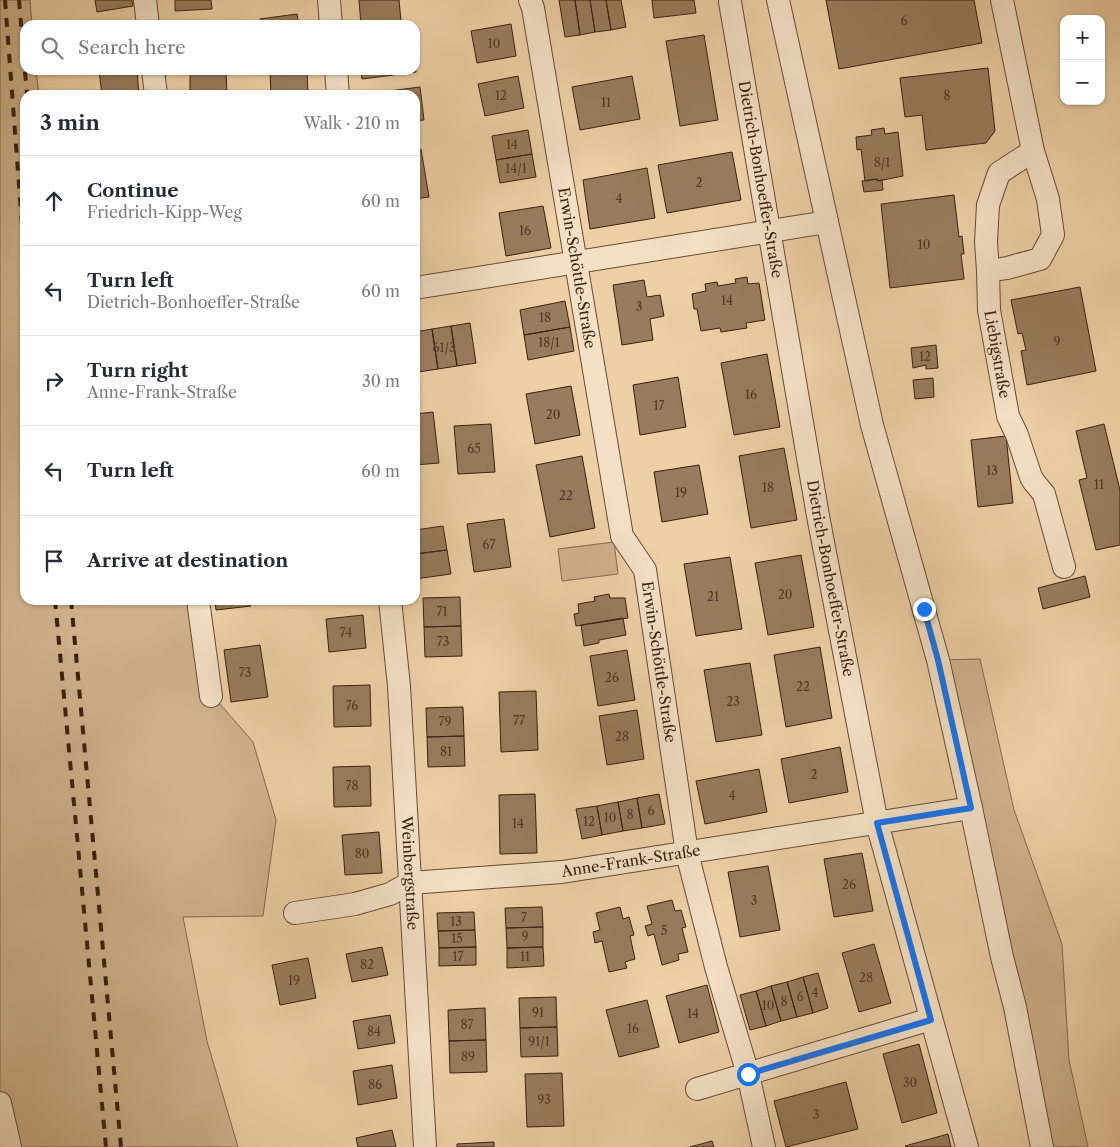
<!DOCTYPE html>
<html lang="en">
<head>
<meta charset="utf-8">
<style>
	:root { --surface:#fff; --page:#f7f7f7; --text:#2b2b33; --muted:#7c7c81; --line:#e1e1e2 }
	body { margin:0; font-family:"Libre Caslon Text",serif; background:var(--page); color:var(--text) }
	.controls { position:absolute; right:15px; top:15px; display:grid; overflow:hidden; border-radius:10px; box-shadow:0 1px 4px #0004 }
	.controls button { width:45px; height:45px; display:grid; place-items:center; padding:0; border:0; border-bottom:1px solid var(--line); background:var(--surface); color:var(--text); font:25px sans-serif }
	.stop { position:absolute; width:15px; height:15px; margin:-11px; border:4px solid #1a73e8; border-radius:50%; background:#fff }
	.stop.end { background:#1a73e8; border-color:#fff; box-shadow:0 1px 5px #0008 }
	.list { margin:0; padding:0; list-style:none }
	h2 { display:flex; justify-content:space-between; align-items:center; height:65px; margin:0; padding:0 20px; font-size:21px }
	h2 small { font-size:16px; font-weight:400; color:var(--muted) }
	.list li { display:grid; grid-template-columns:32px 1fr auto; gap:15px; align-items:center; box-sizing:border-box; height:90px; padding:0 20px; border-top:1px solid var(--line) }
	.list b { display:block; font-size:19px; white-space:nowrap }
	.list p { margin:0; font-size:16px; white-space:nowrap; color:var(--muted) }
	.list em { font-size:16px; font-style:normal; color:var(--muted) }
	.icon { flex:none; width:28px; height:28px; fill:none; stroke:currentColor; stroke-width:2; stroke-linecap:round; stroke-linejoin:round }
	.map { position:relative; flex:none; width:1120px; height:1147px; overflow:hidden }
	.search { position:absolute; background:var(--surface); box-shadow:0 1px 4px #0004; left:20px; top:20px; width:400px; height:55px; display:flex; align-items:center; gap:12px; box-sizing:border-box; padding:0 18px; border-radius:15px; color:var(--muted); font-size:19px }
	.panel { position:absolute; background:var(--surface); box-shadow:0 1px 4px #0004; left:20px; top:90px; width:400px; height:515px; border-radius:15px }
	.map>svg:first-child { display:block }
</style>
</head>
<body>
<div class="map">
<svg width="1120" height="1147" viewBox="0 0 1120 1147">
	<rect width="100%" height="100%" fill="#edd0a6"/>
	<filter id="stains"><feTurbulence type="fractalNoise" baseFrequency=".004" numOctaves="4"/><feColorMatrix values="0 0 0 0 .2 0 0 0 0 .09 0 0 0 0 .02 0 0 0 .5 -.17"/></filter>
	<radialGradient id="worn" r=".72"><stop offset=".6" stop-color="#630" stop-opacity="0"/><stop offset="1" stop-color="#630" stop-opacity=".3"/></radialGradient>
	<path fill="#cfb28c" stroke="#84694d" d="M0,0H30L32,25H25V70H36L39,95H25V600H189L199,686L220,704L253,742L276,820L263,916L183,917L207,1041L238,1147H0Z
		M614,542L618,574L562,581L558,549Z
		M980,659L1014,810L1062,944L1069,1060L1088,1147H1047L938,660Z"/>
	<path fill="#977c5d" stroke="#3a200e" d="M95,0H132L133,6L97,12Z
		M175,0H211L212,9L175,11Z
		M359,0H399L401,21L361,25Z
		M559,0H575L580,35L565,37Z
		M575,0H590L595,32L580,35Z
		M590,0H606L611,30L595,32Z
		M606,0H621L626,27L611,30Z
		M652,0H694L696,13L654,18Z
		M826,0H974L982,43L839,69Z
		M297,14L299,25H261L260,19Z
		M225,22V25H188V23Z
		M511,24L516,56L477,63L471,31Z
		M704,35L718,120L680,126L666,41Z
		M415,63L416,72L362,79L361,70H415Z
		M988,68L995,131L986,143L926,150L922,115L905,117L900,78Z
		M99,70H137L139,95H102Z
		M270,70H307L308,95H271Z
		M226,71L227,95H190V72Z
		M518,76L524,108L485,116L478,84Z
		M632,76L640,119L580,130L572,87Z
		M420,87L424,120L415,121V95H366V94Z
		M884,128L885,134L898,132L903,176L878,181L877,179L865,181L861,149L857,150L856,137L872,135L871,130Z
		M528,130L532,154L496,160L492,136Z
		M421,149L429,197L415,199V150Z
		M732,152L741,200L667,213L658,165Z
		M532,154L536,177L500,183L496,160Z
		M647,168L655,218L590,229L583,180Z
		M877,179L878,181L882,180L883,190L864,192L862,181Z
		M954,195L959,237L962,236L964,254H961L964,279L890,288L881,204Z
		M543,206L551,248L506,256L499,213Z
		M747,277L748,284L759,283L765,320L746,323L747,328L721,332L720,328L701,331L697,309H694L692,294L706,291L705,284L717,282L718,286L736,283L735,279Z
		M644,280L647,297L660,295L664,316L650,319L653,340L622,345L613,285Z
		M1080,287L1096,371L1027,385L1021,351L1026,350L1022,333L1018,334L1011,300Z
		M565,301L570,327L524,335L520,310Z
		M470,323L476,363L457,366L451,326Z
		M451,326L457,366L438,369L432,329Z
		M570,327L574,351L528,360L524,335Z
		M432,329L438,369L418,372L415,351V332Z
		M936,345L938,368L926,369V365L913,368L911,348Z
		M767,354L780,427L734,435L721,363Z
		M678,377L686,427L640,435L633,385Z
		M933,378L934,397L915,399L913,380Z
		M571,386L580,435L535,444L526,394Z
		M433,412L439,463L415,465V414Z
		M491,424L495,472L458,474L454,426Z
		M1104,424L1120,490V545L1096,550L1079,480L1087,478L1076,431Z
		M1006,436L1013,503L978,507L971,440Z
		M784,448L797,520L751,528L739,456Z
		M582,456L595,528L550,537L536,465Z
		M699,465L708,514L662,522L654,472Z
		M504,519L511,567L474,572L467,524Z
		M443,526L447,550L415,554V530Z
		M447,550L451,574L415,579V554Z
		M801,555L814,627L768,635L755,563Z
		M730,557L742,629L696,636L684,564Z
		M1085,576L1090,597L1043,609L1038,588Z
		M609,594L610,598H625L628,618L576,626L574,614L579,613L578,604L595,601L594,597Z
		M460,597L461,626L424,627L423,598Z
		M215,600H250L251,606L216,610Z
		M363,615L366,648L329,652L326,619Z
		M623,618L626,635L599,640V643L584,646L581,625Z
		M461,626L462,656L425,657L424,627Z
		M260,645L268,697L231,702L224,650Z
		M820,647L832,718L786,727L774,655Z
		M627,650L635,700L598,706L590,656Z
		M750,663L762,735L716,742L704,670Z
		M370,685L371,726L334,727L333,686Z
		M536,691L538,750L501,752L499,692Z
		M463,707L464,736L427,737L426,708Z
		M637,710L644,759L607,765L599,716Z
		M464,736L465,766L428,767L427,737Z
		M840,747L848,792L789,803L781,759Z
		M370,766L371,806L334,807L333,767Z
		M759,769L767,812L705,824L696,781Z
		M535,794L537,853L500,854L499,795Z
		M659,794L665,824L642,828L637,798Z
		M637,798L642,828L623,831L618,802Z
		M618,802L623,831L602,835L597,806Z
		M597,806L602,835L582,839L576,809Z
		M379,832L382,873L345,875L342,835Z
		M862,853L873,911L834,917L824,859Z
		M768,866L780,930L740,937L728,872Z
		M672,900L675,911L681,910L686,927L682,928L688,952L678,954L679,960L662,965L654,934L648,936L645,926L652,924L647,906Z
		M542,907L543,927L506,928L505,908Z
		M620,907L623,919L629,917L634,935L630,936L635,959L625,962L627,968L609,972L602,941L595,943L593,932L600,930L596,913Z
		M474,912L475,930L438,931L437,913Z
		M543,927V947L507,948L506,928Z
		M475,930L476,947L439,948L438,931Z
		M874,944L891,1003L859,1012L842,953Z
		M382,947L388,975L352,982L346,954Z
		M476,947V965L439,966V948Z
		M543,947L544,966L507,968V948Z
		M308,958L316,998L280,1005L272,965Z
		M818,973L828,1008L813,1013L803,977Z
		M803,977L813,1013L797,1017L787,982Z
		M787,982L797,1017L781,1021L771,986Z
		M707,985L719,1032L679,1043L666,996Z
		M771,986L781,1021L766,1026L756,991Z
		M756,991L766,1026L750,1030L740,995Z
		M556,997L557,1027L520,1028L519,998Z
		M647,1000L659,1047L619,1057L606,1010Z
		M485,1008L486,1040L449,1041L448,1010Z
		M390,1015L395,1043L358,1049L353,1021Z
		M557,1027L558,1056L521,1057L520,1028Z
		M486,1040L487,1072L450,1073L449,1041Z
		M919,1044L937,1113L902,1123L883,1054Z
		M392,1065L397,1098L358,1105L353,1071Z
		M562,1073L564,1126L527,1127L525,1074Z
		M846,1082L858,1129L786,1147L774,1101Z
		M392,1130L396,1147H358L356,1138Z
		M948,1134L951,1147H906L905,1146Z
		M712,1141L714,1147H690Z
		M494,1142V1147H457V1144Z"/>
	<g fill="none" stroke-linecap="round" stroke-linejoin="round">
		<g stroke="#674c34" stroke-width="24">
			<g id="minor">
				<path d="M145,0L148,25"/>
				<path d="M329,0L331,25"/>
				<path id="s1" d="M530,0L533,8L622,536L645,570L687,853L716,967L748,1074L764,1147"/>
				<path d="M778,0L872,425L938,660L971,808L1002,957L1015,1007L1042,1147"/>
				<path d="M1002,0L1033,151L1048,199L1053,235L1040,259L1007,268L988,271L986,242L988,205L999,173L1033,151"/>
				<path id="s2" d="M730,2L818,516L877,823L967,1147"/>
				<path d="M153,70L156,95"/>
				<path d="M336,70L338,95"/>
				<path id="s3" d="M988,271L989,310L1008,416L1017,435L1031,477L1034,482L1044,494L1064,567"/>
				<path d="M415,288L827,222"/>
				<path d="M198,600L211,696"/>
				<path id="s4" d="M390,600L399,686L425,1147"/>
				<path id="s5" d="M295,913L355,904L390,894L410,883L562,872L971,808"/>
				<path d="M697,1089L931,1019"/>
				<path d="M0,1103L10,1147"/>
			</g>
		</g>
		<use href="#minor" stroke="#f3e0c5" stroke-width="22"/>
		<path stroke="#3a200e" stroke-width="4" stroke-dasharray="9 9" stroke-linecap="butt" d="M5,0L25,264
			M19,0L27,95
			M55,600L106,1147
			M71,600L121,1147"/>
	</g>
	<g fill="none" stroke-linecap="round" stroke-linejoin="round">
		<path stroke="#1a73e8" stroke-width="6" d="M748,1074L931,1020L877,823L971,808L938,660L924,609"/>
	</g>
	<g text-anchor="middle" stroke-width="4" stroke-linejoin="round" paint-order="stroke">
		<g font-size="12" fill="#513722">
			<text x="904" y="25">6</text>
			<text x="494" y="48">10</text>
			<text x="501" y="100">12</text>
			<text x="947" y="100">8</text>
			<text x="606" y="107">11</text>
			<text x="512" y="149">14</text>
			<text x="882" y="167">8/1</text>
			<text x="516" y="173">14/1</text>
			<text x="699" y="187">2</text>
			<text x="619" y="203">4</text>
			<text x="525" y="235">16</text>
			<text x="924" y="249">10</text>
			<text x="727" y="305">14</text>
			<text x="639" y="311">3</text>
			<text x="545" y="322">18</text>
			<text x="1057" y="346">9</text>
			<text x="549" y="347">18/1</text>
			<text x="444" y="352">61/3</text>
			<text x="925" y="361">12</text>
			<text x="751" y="399">16</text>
			<text x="659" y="410">17</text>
			<text x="553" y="419">20</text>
			<text x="474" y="453">65</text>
			<text x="992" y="475">13</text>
			<text x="1099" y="489">11</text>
			<text x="768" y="492">18</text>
			<text x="681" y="497">19</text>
			<text x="566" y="500">22</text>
			<text x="489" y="549">67</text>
			<text x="785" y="599">20</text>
			<text x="713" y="601">21</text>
			<text x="442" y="616">71</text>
			<text x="346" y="637">74</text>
			<text x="443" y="646">73</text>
			<text x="245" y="677">73</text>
			<text x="612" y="682">26</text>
			<text x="803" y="691">22</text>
			<text x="733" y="706">23</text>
			<text x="352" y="710">76</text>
			<text x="519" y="725">77</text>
			<text x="445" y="726">79</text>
			<text x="622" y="741">28</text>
			<text x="446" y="756">81</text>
			<text x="814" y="779">2</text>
			<text x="352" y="790">78</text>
			<text x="732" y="800">4</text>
			<text x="651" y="815">6</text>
			<text x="630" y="819">8</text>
			<text x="610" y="822">10</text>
			<text x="589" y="826">12</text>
			<text x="518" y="828">14</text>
			<text x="362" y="858">80</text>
			<text x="849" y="889">26</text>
			<text x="754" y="905">3</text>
			<text x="524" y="922">7</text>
			<text x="456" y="926">13</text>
			<text x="664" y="935">5</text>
			<text x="525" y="941">9</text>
			<text x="457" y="943">15</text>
			<text x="458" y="961">17</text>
			<text x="525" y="961">11</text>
			<text x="367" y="969">82</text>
			<text x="866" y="982">28</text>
			<text x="294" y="985">19</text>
			<text x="815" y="997">4</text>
			<text x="800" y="1001">6</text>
			<text x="784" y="1006">8</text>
			<text x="768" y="1010">10</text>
			<text x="538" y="1017">91</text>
			<text x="693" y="1018">14</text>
			<text x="467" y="1029">87</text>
			<text x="633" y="1033">16</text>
			<text x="374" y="1036">84</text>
			<text x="539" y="1046">91/1</text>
			<text x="468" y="1061">89</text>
			<text x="910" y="1087">30</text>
			<text x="375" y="1089">86</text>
			<text x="544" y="1104">93</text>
			<text x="816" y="1119">3</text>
		</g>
		<g font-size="15" fill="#3a200e" stroke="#f3e0c5">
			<text dy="5" stroke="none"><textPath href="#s2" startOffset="180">Dietrich-Bonhoeffer-Straße</textPath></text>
			<text dy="5" stroke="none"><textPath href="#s1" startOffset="272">Erwin-Schöttle-Straße</textPath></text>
			<text dy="5" stroke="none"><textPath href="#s3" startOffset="84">Liebigstraße</textPath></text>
			<text dy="5" stroke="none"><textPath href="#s2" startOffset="585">Dietrich-Bonhoeffer-Straße</textPath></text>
			<text dy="5" stroke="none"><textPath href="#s1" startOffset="678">Erwin-Schöttle-Straße</textPath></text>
			<text dy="5" stroke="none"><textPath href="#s5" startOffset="342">Anne-Frank-Straße</textPath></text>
			<text dy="5" stroke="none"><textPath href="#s4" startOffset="274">Weinbergstraße</textPath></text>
		</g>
	</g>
	<rect width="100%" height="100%" filter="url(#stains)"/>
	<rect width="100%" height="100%" fill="url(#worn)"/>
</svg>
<div class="controls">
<button>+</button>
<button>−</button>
</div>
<div class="stop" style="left:748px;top:1074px"></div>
<div class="stop end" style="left:924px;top:609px"></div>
<div class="search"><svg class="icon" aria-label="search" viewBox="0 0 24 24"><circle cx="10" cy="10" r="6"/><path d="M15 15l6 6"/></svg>Search here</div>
<section class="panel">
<h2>3 min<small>Walk · 210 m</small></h2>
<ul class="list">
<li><svg class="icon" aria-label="ahead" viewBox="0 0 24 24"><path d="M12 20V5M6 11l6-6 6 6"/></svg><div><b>Continue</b><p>Friedrich-Kipp-Weg</p></div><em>60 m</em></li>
<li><svg class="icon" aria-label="left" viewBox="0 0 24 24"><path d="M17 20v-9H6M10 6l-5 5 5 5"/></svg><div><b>Turn left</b><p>Dietrich-Bonhoeffer-Straße</p></div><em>60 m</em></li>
<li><svg class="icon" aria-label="right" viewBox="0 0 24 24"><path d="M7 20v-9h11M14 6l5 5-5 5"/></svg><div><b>Turn right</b><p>Anne-Frank-Straße</p></div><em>30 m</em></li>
<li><svg class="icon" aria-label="left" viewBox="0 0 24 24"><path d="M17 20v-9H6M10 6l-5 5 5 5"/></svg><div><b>Turn left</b></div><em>60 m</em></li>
<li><svg class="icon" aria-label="arrive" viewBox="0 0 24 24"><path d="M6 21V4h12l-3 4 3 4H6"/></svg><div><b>Arrive at destination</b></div></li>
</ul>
</section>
</div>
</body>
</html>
